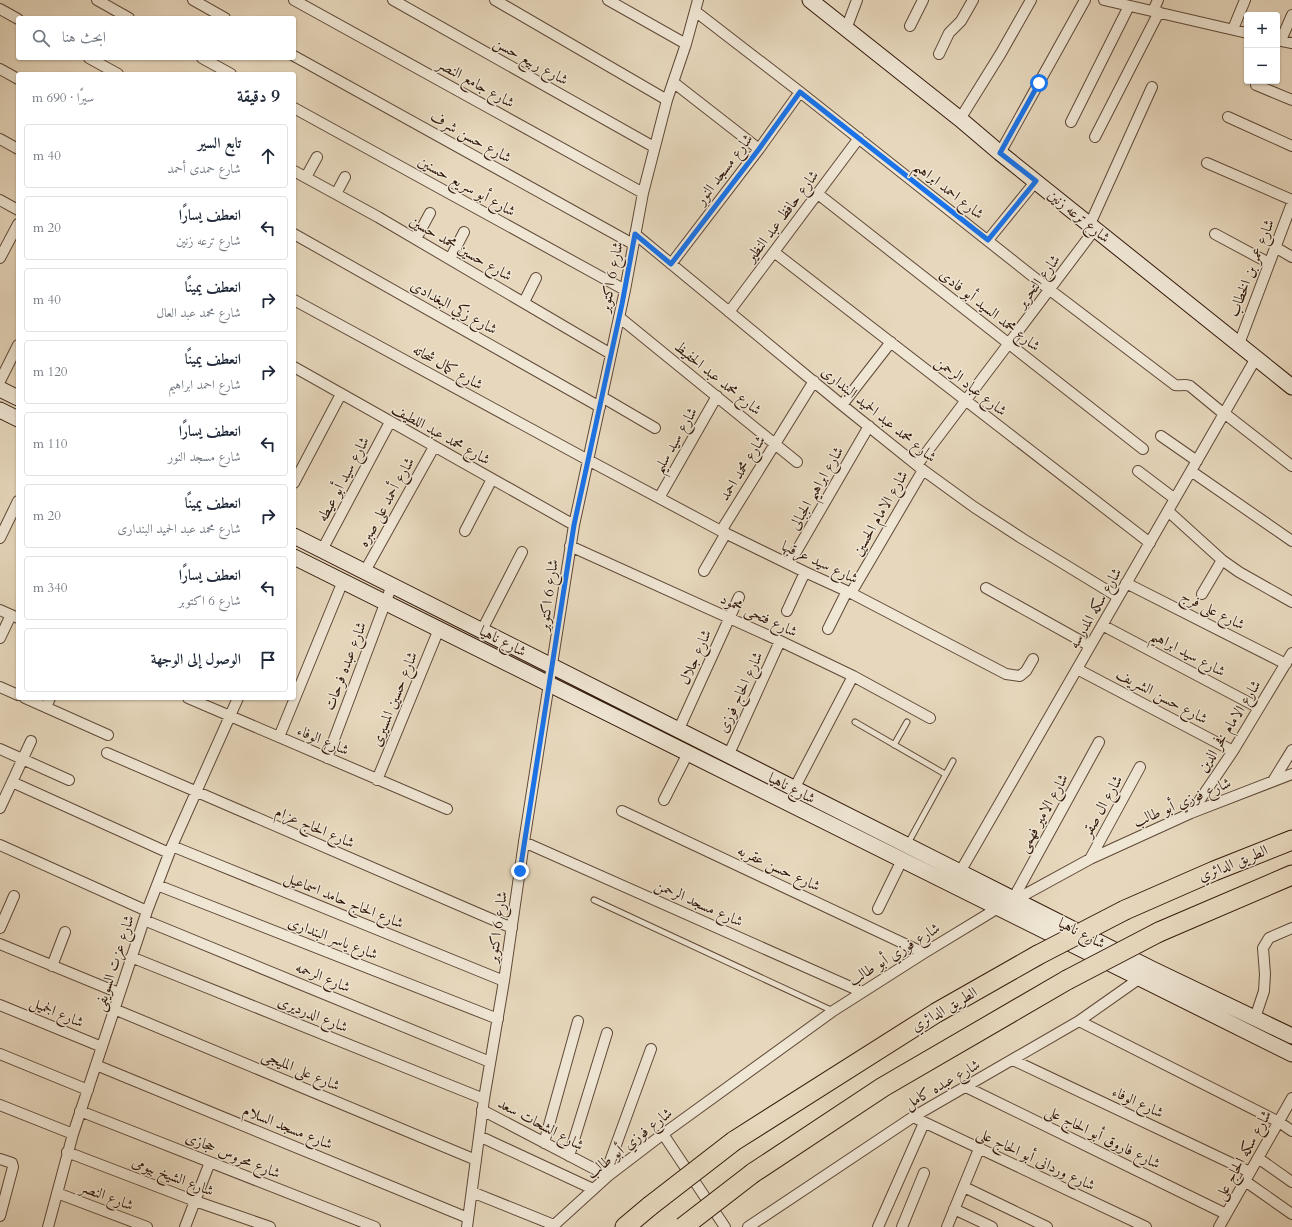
<!DOCTYPE html>
<html lang="ar">
<head>
<meta charset="utf-8">
<style>
	:root { --surface:#fff; --page:#f6f6f7; --text:#1f2937; --muted:#747a83; --line:#e0e1e3 }
	body { margin:0; font-family:Cardo,Amiri,serif; background:var(--page); color:var(--text); direction:rtl }
	.controls { position:absolute; right:12px; top:12px; display:grid; overflow:hidden; border-radius:4px; box-shadow:0 1px 3px #0004 }
	.controls button { width:36px; height:36px; display:grid; place-items:center; padding:0; border:0; border-bottom:1px solid var(--line); background:var(--surface); color:var(--text); font:20px sans-serif }
	.stop { position:absolute; width:12px; height:12px; margin:-9px; border:3px solid #1a73e8; border-radius:50%; background:#fff }
	.stop.end { background:#1a73e8; border-color:#fff; box-shadow:0 1px 4px #0008 }
	.list { margin:0; padding:0; list-style:none }
	h2 { display:flex; justify-content:space-between; align-items:center; height:52px; margin:0; padding:0 16px; font-size:17px }
	h2 small { font-size:13px; font-weight:400; color:var(--muted) }
	.list li { display:grid; grid-template-columns:26px 1fr auto; gap:12px; align-items:center; box-sizing:border-box; height:64px; margin:0 8px 8px; padding:0 8px; border:1px solid var(--line); border-radius:4px }
	.list b { display:block; font-size:15px; white-space:nowrap }
	.list p { margin:0; font-size:13px; white-space:nowrap; color:var(--muted) }
	.list em { font-size:13px; font-style:normal; color:var(--muted) }
	.icon { flex:none; width:22px; height:22px; fill:none; stroke:currentColor; stroke-width:2; stroke-linecap:round; stroke-linejoin:round }
	.map { position:relative; flex:none; width:1292px; height:1227px; overflow:hidden; direction:ltr }
	.search { position:absolute; background:var(--surface); box-shadow:0 1px 3px #0004; left:16px; top:16px; width:280px; height:44px; display:flex; align-items:center; gap:10px; box-sizing:border-box; padding:0 14px; border-radius:4px; color:var(--muted); font-size:15px }
	.panel { position:absolute; background:var(--surface); box-shadow:0 1px 3px #0004; left:16px; top:72px; width:280px; height:628px; border-radius:4px; direction:rtl }
	.map>svg:first-child { display:block }
</style>
</head>
<body>
<div class="map">
<svg width="1292" height="1227" viewBox="0 0 1292 1227">
	<rect width="100%" height="100%" fill="#e7d8bd"/>
	<filter id="stains"><feTurbulence type="fractalNoise" baseFrequency=".005" numOctaves="4"/><feColorMatrix values="0 0 0 0 .2 0 0 0 0 .09 0 0 0 0 .02 0 0 0 .5 -.17"/></filter>
	<radialGradient id="worn" r=".72"><stop offset=".6" stop-color="#630" stop-opacity="0"/><stop offset="1" stop-color="#630" stop-opacity=".3"/></radialGradient>
	<g fill="none" stroke-linecap="round" stroke-linejoin="round">
		<g stroke="#5f4837" stroke-width="7">
			<path id="lane" d="M855,722L945,774
				M894,745L907,722
				M907,845L953,761
				M594,900L833,1011"/>
		</g>
		<g stroke="#5f4837" stroke-width="12">
			<path id="street" d="M97,0L129,18
				M193,0L225,18
				M294,0L643,193
				M393,0L654,147
				M495,0L667,100
				M608,0L686,44
				M1104,0L1247,33
				M0,9L18,19
				M695,11L800,92L1050,290L1175,385C1181,386 1184,384 1190,386L1224,414
				M1153,11L1158,0
				M910,26L923,0
				M846,29L857,0
				M1233,29L1245,0
				M1277,40L1292,43
				M1281,40L1292,15
				M939,54L949,33L961,21L973,0
				M294,56L633,244
				M89,58L118,74
				M202,58L231,74
				M0,69L18,79
				M673,82L759,149
				M1256,85L1292,100
				M294,108L625,290
				M1228,117L1292,146
				M960,119L1001,53L1031,0
				M1071,122L1129,6
				M1095,137L1159,12
				M0,139L18,149
				M1000,153L1085,0
				M1207,163L1292,200
				M294,171L378,217L611,354
				M306,177L317,157
				M336,194L345,177
				M818,194L1143,449
				M0,200L18,210
				M1090,224L1152,87
				M294,234L600,407
				M635,234L842,405L923,470L974,507L1023,539L1118,597
				M1215,234L1269,263
				M416,239L430,213
				M988,240L1036,181
				M1275,247L1292,257
				M774,252L1150,543
				M0,258L18,224
				M450,259L464,232
				M671,264L759,149L800,92
				M294,300L588,460L721,531L805,572L851,593L1006,674L1020,676L1026,671L1033,659
				M524,302L536,278
				M729,312L859,138
				M619,317L797,462
				M1239,344L1292,203
				M294,367L574,525
				M0,381L18,345
				M602,397L655,428
				M842,405L891,342
				M1224,413L1292,466
				M1161,436L1197,461
				M917,465L1095,229
				M1138,471L1175,499
				M1191,471L1292,541
				M294,483L341,394
				M659,498L717,396
				M1168,511L1222,560L1239,572L1292,602
				M465,531L492,479
				M721,531L814,381
				M0,538L18,501
				M570,546L780,641L853,676L930,718
				M322,550L390,422
				M789,564L869,426
				M365,571L434,447
				M704,571L726,533
				M1126,583L1286,664
				M986,588L1090,646
				M851,593L923,470
				M1202,594L1222,560
				M0,610L18,618
				M787,611L805,572
				M1102,625L1259,708
				M828,629L847,591
				M482,630L522,552
				M0,638L11,615
				M1077,669L1233,751
				M0,687L18,695
				M25,698L108,735
				M188,698L447,809
				M46,707L50,698
				M678,731L739,597
				M279,737L343,581
				M0,749L69,780
				M107,753L512,928
				M728,756L780,641
				M327,758L392,585
				M377,780L439,629
				M1273,781L1292,750
				M12,782L169,853
				M794,789L853,676
				M664,800L688,753
				M0,808L31,741
				M622,811L924,953
				M1191,813L1233,751L1292,653
				M524,842L862,992
				M0,845L147,911
				M172,846L504,981
				M1090,859L1140,767
				M960,872L1256,358
				M157,885L498,1019
				M1013,899L1099,742
				M878,909L902,860
				M144,920L490,1062
				M0,928L14,896
				M0,944L119,993
				M131,957L484,1099
				M52,966L65,932
				M0,1005L102,1047
				M114,1009L476,1160
				M1255,1018L1264,991L1265,974L1263,948L1269,938L1292,928
				M1079,1021L1279,1122L1292,1131
				M0,1054L88,1090
				M1013,1060L1250,1172
				M96,1065L468,1218
				M966,1087L1226,1214
				M0,1105L73,1134
				M482,1110L608,1176
				M80,1111L375,1227
				M913,1117L1146,1227
				M663,1134L725,1227
				M479,1136L593,1189
				M544,1143L578,1021
				M67,1152L195,1201L270,1227
				M569,1156L607,1033
				M1258,1158L1292,1182
				M0,1159L12,1163L13,1167L0,1216
				M605,1175L651,1049
				M1245,1181L1292,1214
				M964,1187L1047,1227
				M472,1192L554,1225
				M57,1193L147,1227
				M954,1209L992,1227
				M48,1227L73,1134L147,911L172,846L238,698
				M185,1227L210,1162
				M467,1227L484,1099L504,981L524,842L574,525L625,290L643,193L667,100L686,44L698,0
				M552,1227L608,1176L663,1134L833,1011L924,953L998,908L1015,900L1090,859L1191,813L1292,774
				M748,1227L913,1117L1079,1021L1143,976
				M878,1227L924,1123
				M902,1227L924,1173
				M947,1227L979,1149
				M1219,1227L1292,1098"/>
		</g>
		<g stroke="#32180a" stroke-width="17">
			<path id="secondary" d="M810,0L960,119L1000,153L1292,387
				M0,389L18,398
				M0,410L18,419
				M294,536L960,872L1152,969L1292,1036
				M294,557L1292,1054"/>
		</g>
		<g stroke="#32180a" stroke-width="21">
			<path id="highway" d="M1125,910L1214,871L1292,840
				M1159,932L1292,875
				M734,1141L936,1013L1038,955
				M753,1173L883,1087L1067,980
				M625,1227L650,1206"/>
		</g>
		<use href="#lane" stroke="#efe6d4" stroke-width="5"/>
		<use href="#street" stroke="#efe6d4" stroke-width="10"/>
		<use href="#secondary" stroke="#efe6d4" stroke-width="15"/>
		<use href="#highway" stroke="#e7d8bd" stroke-width="19"/>
		<g stroke="#32180a" stroke-width="21" stroke-linecap="butt">
			<path id="highway-bridge" d="M1038,955L1125,910
				M1067,980L1159,932
				M650,1206L734,1141
				M683,1227L753,1173"/>
		</g>
		<use href="#highway-bridge" stroke="#e7d8bd" stroke-width="19"/>
	</g>
	<g fill="none" stroke-linecap="round" stroke-linejoin="round">
		<path stroke="#1a73e8" stroke-width="5" d="M520,871L574,525L622,304L635,234L671,264L759,149L800,92L988,240L1036,181L1000,153L1039,83"/>
	</g>
	<g text-anchor="middle" stroke-width="3" stroke-linejoin="round" paint-order="stroke">
		<g font-size="15" fill="#32180a" stroke="#efe6d4">
			<text transform="translate(531 61) rotate(29)" y="5">شارع ربيع حسن</text>
			<text transform="translate(476 83) rotate(29)" y="5">شارع جامع النصر</text>
			<text transform="translate(471 137) rotate(29)" y="5">شارع حسن شرف</text>
			<text transform="translate(724 169) rotate(-53)" y="5">شارع مسجد النور</text>
			<text transform="translate(467 186) rotate(29)" y="5">شارع أبو سريع حسنين</text>
			<text transform="translate(949 190) rotate(38)" y="5">شارع احمد ابراهيم</text>
			<text transform="translate(782 216) rotate(-53)" y="5">شارع حافظ عبد النظير</text>
			<text transform="translate(1079 216) rotate(39)" y="5">شارع ترعه زنين</text>
			<text transform="translate(461 248) rotate(30)" y="5">شارع حسين محمد حسين</text>
			<text transform="translate(1251 268) rotate(-69)" y="5">شارع عمر بن الخطاب</text>
			<text transform="translate(611 277) rotate(-79)" y="5">شارع 6 اكتوبر</text>
			<text transform="translate(1038 281) rotate(-53)" y="5">شارع التحرير</text>
			<text transform="translate(454 307) rotate(29)" y="5">شارع زكي البغدادى</text>
			<text transform="translate(990 310) rotate(38)" y="5">شارع محمد السيد أبو فادى</text>
			<text transform="translate(448 367) rotate(29)" y="5">شارع كمال شحاته</text>
			<text transform="translate(718 378) rotate(39)" y="5">شارع محمد عبد الحفيظ</text>
			<text transform="translate(971 386) rotate(38)" y="5">شارع عباد الرحمن</text>
			<text transform="translate(879 414) rotate(39)" y="5">شارع محمد عبد الحميد البندارى</text>
			<text transform="translate(441 434) rotate(29)" y="5">شارع محمد عبد اللطيف</text>
			<text transform="translate(675 440) rotate(-60)" y="5">شارع سيد سليم</text>
			<text transform="translate(742 468) rotate(-58)" y="5">شارع محمد احمد</text>
			<text transform="translate(343 479) rotate(-62)" y="5">شارع سيد أبو عيطه</text>
			<text transform="translate(816 488) rotate(-60)" y="5">شارع ابراهيم الجبالى</text>
			<text transform="translate(386 502) rotate(-61)" y="5">شارع أحمد على صبره</text>
			<text transform="translate(880 513) rotate(-60)" y="5">شارع الامام الحسين</text>
			<text transform="translate(820 562) rotate(25)" y="5">شارع سيد عرقبها</text>
			<text transform="translate(548 595) rotate(-82)" y="5">شارع 6 اكتوبر</text>
			<text transform="translate(1095 608) rotate(-60)" y="5">شارع سكه المدرسه</text>
			<text transform="translate(1213 610) rotate(27)" y="5">شارع على فرج</text>
			<text transform="translate(759 615) rotate(25)" y="5">شارع فتحى محمود</text>
			<text transform="translate(503 641) rotate(27)" y="5">شارع ناهيا</text>
			<text transform="translate(1188 653) rotate(28)" y="5">شارع سيد ابراهيم</text>
			<text transform="translate(695 657) rotate(-66)" y="5">شارع جلال</text>
			<text transform="translate(345 666) rotate(-69)" y="5">شارع عبده فرحات</text>
			<text transform="translate(740 692) rotate(-65)" y="5">شارع الحاج فوزى</text>
			<text transform="translate(1162 696) rotate(28)" y="5">شارع حسن الشريف</text>
			<text transform="translate(394 699) rotate(-68)" y="5">شارع حسين المسيرى</text>
			<text transform="translate(1229 726) rotate(-58)" y="5">شارع الامام فخر الدين</text>
			<text transform="translate(323 740) rotate(23)" y="5">شارع الوفاء</text>
			<text transform="translate(792 788) rotate(27)" y="5">شارع ناهيا</text>
			<text transform="translate(1182 802) rotate(-23)" y="5">شارع فوزي أبو طالب</text>
			<text transform="translate(1102 806) rotate(-61)" y="5">شارع ال صقر</text>
			<text transform="translate(1043 813) rotate(-61)" y="5">شارع الامير فهمى</text>
			<text transform="translate(315 827) rotate(23)" y="5">شارع الحاج عزام</text>
			<text transform="translate(1233 863) rotate(-22)" y="5">الطريق الدائري</text>
			<text transform="translate(779 868) rotate(25)" y="5">شارع حسن عقربه</text>
			<text transform="translate(344 900) rotate(22)" y="5">شارع الحاج حامد اسماعيل</text>
			<text transform="translate(699 903) rotate(24)" y="5">شارع مسجد الرحمن</text>
			<text transform="translate(497 927) rotate(-82)" y="5">شارع 6 اكتوبر</text>
			<text transform="translate(1082 933) rotate(27)" y="5">شارع ناهيا</text>
			<text transform="translate(333 938) rotate(21)" y="5">شارع ياسر البندارى</text>
			<text transform="translate(894 954) rotate(-32)" y="5">شارع فوزي أبو طالب</text>
			<text transform="translate(114 963) rotate(-72)" y="5">شارع عزت السويفى</text>
			<text transform="translate(323 977) rotate(22)" y="5">شارع الرحمه</text>
			<text transform="translate(944 1009) rotate(-30)" y="5">الطريق الدائري</text>
			<text transform="translate(57 1012) rotate(23)" y="5">شارع الجميل</text>
			<text transform="translate(313 1014) rotate(22)" y="5">شارع الدرديرى</text>
			<text transform="translate(301 1070) rotate(23)" y="5">شارع على المليجى</text>
			<text transform="translate(942 1084) rotate(-30)" y="5">شارع عبده كامل</text>
			<text transform="translate(1138 1102) rotate(25)" y="5">شارع الوفاء</text>
			<text transform="translate(541 1124) rotate(28)" y="5">شارع الشحات سعد</text>
			<text transform="translate(288 1127) rotate(22)" y="5">شارع مسجد السلام</text>
			<text transform="translate(1103 1137) rotate(26)" y="5">شارع فاروق أبو الحاج على</text>
			<text transform="translate(629 1143) rotate(-38)" y="5">شارع فوزي أبو طالب</text>
			<text transform="translate(233 1155) rotate(22)" y="5">شارع محروس حجازى</text>
			<text transform="translate(1243 1155) rotate(-61)" y="5">شارع سكه الحاج على</text>
			<text transform="translate(1036 1159) rotate(25)" y="5">شارع وردانى أبو الحاج على</text>
			<text transform="translate(173 1176) rotate(21)" y="5">شارع الشيخ بيومى</text>
			<text transform="translate(107 1196) rotate(21)" y="5">شارع النصر</text>
		</g>
	</g>
	<rect width="100%" height="100%" filter="url(#stains)"/>
	<rect width="100%" height="100%" fill="url(#worn)"/>
</svg>
<div class="controls">
<button>+</button>
<button>−</button>
</div>
<div class="stop" style="left:1039px;top:83px"></div>
<div class="stop end" style="left:520px;top:871px"></div>
<div class="search"><svg class="icon" aria-label="search" viewBox="0 0 24 24"><circle cx="10" cy="10" r="6"/><path d="M15 15l6 6"/></svg>ابحث هنا</div>
<section class="panel">
<h2>9 دقيقة<small>سيرًا · 690 m</small></h2>
<ul class="list">
<li><svg class="icon" aria-label="ahead" viewBox="0 0 24 24"><path d="M12 20V5M6 11l6-6 6 6"/></svg><div><b>تابع السير</b><p>شارع حمدى أحمد</p></div><em>40 m</em></li>
<li><svg class="icon" aria-label="left" viewBox="0 0 24 24"><path d="M17 20v-9H6M10 6l-5 5 5 5"/></svg><div><b>انعطف يسارًا</b><p>شارع ترعه زنين</p></div><em>20 m</em></li>
<li><svg class="icon" aria-label="right" viewBox="0 0 24 24"><path d="M7 20v-9h11M14 6l5 5-5 5"/></svg><div><b>انعطف يمينًا</b><p>شارع محمد عبد العال</p></div><em>40 m</em></li>
<li><svg class="icon" aria-label="right" viewBox="0 0 24 24"><path d="M7 20v-9h11M14 6l5 5-5 5"/></svg><div><b>انعطف يمينًا</b><p>شارع احمد ابراهيم</p></div><em>120 m</em></li>
<li><svg class="icon" aria-label="left" viewBox="0 0 24 24"><path d="M17 20v-9H6M10 6l-5 5 5 5"/></svg><div><b>انعطف يسارًا</b><p>شارع مسجد النور</p></div><em>110 m</em></li>
<li><svg class="icon" aria-label="right" viewBox="0 0 24 24"><path d="M7 20v-9h11M14 6l5 5-5 5"/></svg><div><b>انعطف يمينًا</b><p>شارع محمد عبد الحميد البندارى</p></div><em>20 m</em></li>
<li><svg class="icon" aria-label="left" viewBox="0 0 24 24"><path d="M17 20v-9H6M10 6l-5 5 5 5"/></svg><div><b>انعطف يسارًا</b><p>شارع 6 اكتوبر</p></div><em>340 m</em></li>
<li><svg class="icon" aria-label="arrive" viewBox="0 0 24 24"><path d="M6 21V4h12l-3 4 3 4H6"/></svg><div><b>الوصول إلى الوجهة</b></div></li>
</ul>
</section>
</div>
</body>
</html>
